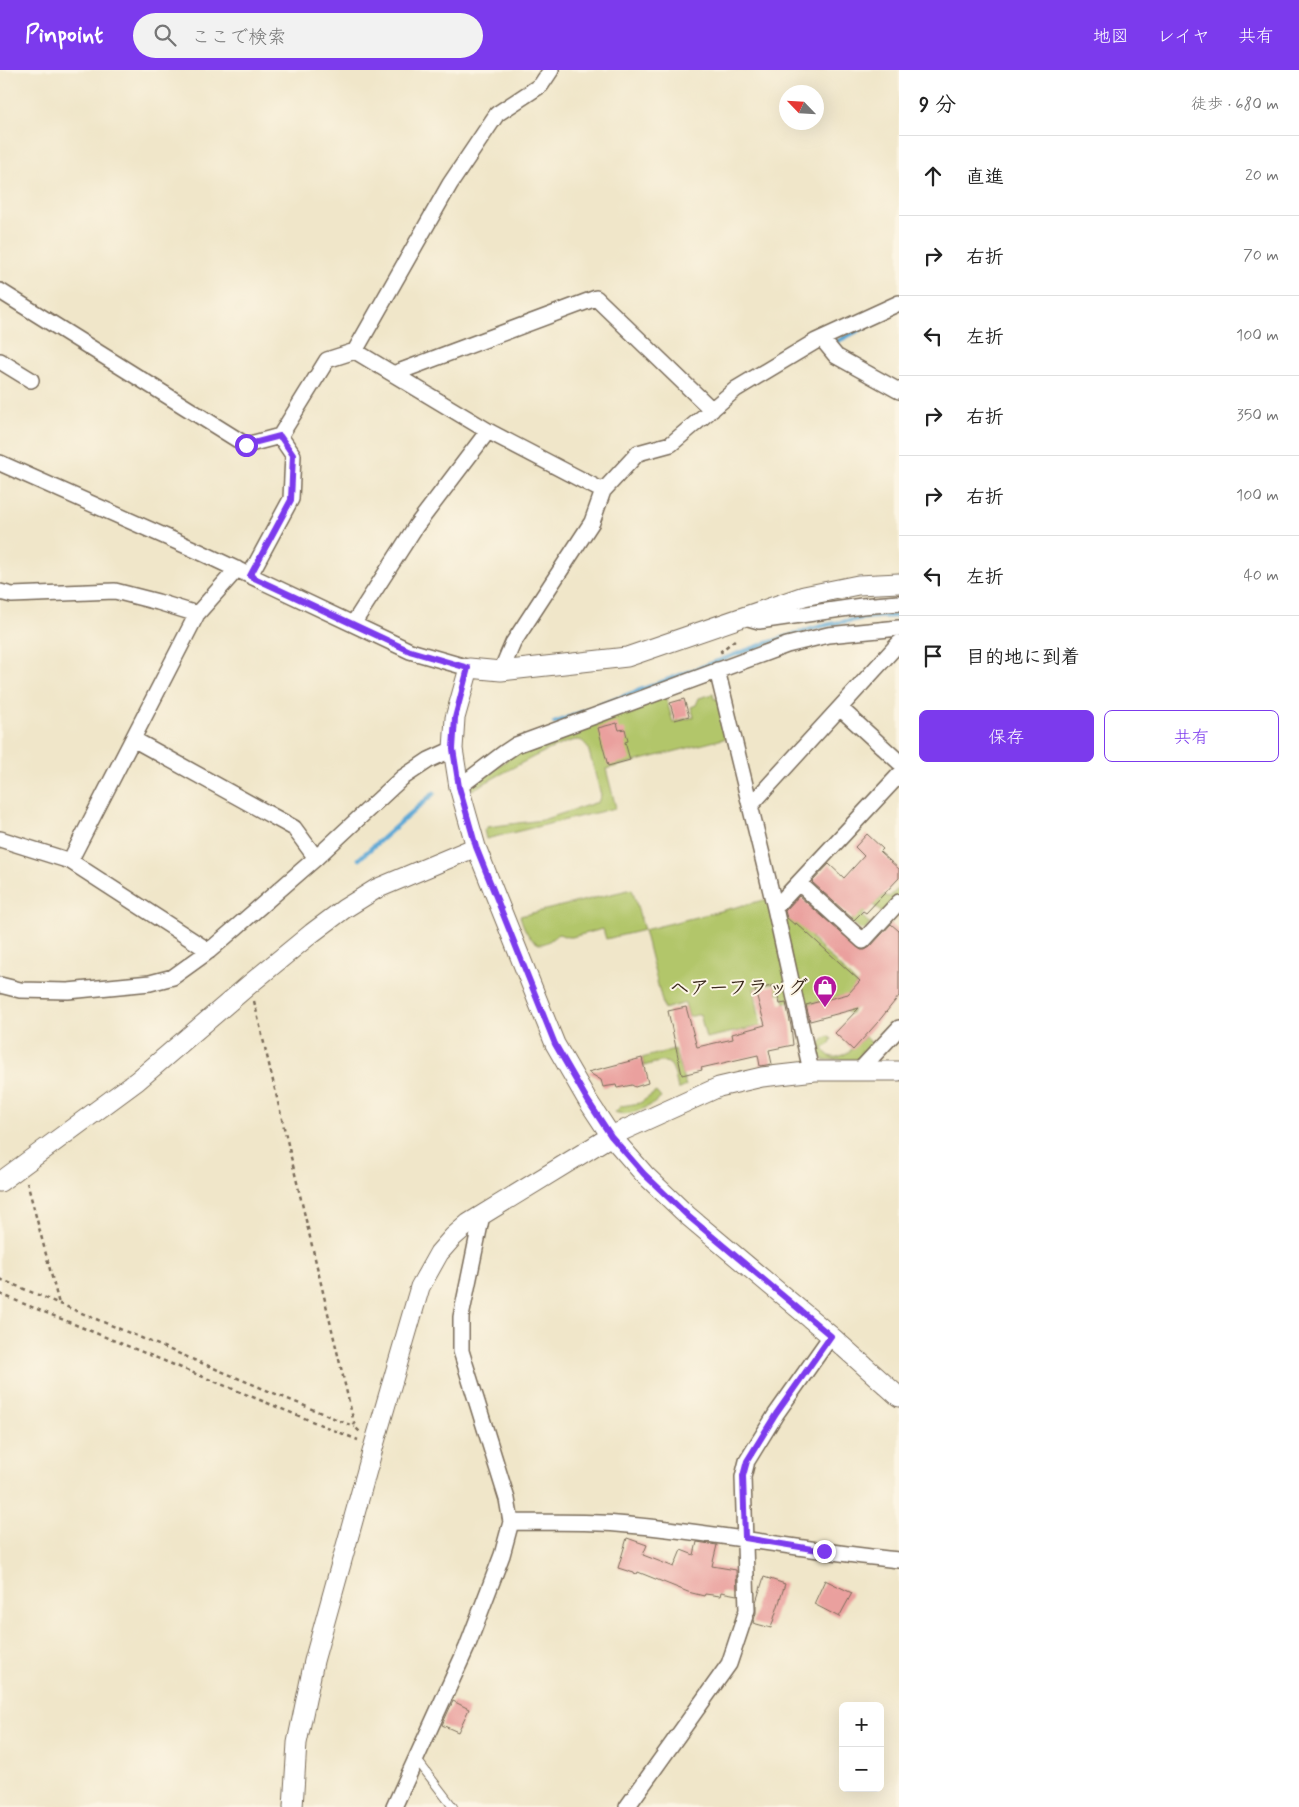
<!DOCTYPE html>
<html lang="ja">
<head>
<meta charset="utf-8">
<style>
	:root { --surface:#fff; --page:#f2f2f2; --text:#222; --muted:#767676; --line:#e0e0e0; --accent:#7c3aed }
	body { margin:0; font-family:Mynerve,"Klee One",sans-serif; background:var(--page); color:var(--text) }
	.controls { position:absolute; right:15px; bottom:15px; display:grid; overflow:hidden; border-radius:8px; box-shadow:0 5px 20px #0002 }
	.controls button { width:45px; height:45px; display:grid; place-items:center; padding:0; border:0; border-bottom:1px solid var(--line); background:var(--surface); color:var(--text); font:25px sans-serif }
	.compass { position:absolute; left:779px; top:15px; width:45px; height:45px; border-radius:50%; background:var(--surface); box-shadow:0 5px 20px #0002; rotate:295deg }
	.stop { position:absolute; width:15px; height:15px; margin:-11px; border:4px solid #7c3aed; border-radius:50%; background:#fff }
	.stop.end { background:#7c3aed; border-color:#fff; box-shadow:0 1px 5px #0008 }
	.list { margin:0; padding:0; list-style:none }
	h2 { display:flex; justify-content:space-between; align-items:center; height:65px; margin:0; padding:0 20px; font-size:21px }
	h2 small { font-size:16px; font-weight:400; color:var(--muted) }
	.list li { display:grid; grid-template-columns:32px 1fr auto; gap:15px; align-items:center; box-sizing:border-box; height:80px; padding:0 20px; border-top:1px solid var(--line) }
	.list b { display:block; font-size:19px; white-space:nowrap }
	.list em { font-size:16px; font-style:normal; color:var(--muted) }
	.actions { display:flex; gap:10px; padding:15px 20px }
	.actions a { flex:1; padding:11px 0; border:1px solid var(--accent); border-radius:8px; text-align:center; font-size:18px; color:var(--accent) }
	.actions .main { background:var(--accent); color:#fff }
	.icon { flex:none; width:28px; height:28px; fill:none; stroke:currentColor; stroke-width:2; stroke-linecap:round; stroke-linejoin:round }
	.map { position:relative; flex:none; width:899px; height:1737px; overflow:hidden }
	header { display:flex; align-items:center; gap:30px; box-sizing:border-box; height:70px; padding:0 25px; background:var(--accent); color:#fff }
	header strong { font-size:24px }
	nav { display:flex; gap:28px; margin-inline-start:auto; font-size:18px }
	.search { width:350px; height:45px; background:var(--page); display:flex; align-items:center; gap:12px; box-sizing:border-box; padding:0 18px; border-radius:28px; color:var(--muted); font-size:19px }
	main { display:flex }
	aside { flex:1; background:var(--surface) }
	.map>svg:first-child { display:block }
</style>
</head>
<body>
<header>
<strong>Pinpoint</strong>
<div class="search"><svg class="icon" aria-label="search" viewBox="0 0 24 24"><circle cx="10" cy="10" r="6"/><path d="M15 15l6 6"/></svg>ここで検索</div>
<nav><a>地図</a><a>レイヤ</a><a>共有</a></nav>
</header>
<main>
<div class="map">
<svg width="899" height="1737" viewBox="0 0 899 1737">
	<rect width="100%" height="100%" fill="#fcf5e5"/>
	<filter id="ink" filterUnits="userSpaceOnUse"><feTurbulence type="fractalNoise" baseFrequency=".02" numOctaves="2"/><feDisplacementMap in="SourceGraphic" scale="10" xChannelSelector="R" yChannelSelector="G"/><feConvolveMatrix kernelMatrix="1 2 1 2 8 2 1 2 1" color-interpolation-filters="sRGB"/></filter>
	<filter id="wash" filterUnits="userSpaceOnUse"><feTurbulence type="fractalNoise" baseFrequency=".0096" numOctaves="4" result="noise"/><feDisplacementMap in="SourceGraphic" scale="20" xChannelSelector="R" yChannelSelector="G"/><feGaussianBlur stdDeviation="1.12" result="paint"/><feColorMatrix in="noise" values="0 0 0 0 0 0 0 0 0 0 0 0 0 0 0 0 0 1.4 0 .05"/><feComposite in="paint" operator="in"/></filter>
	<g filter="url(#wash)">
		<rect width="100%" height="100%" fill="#f0e6c9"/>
		<path fill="#b2c66a" stroke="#767844" d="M713,624L714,629L719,628L731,667L606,699L616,738L486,769L484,760L487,757L542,750L598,732L601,725L588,678C586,675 584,671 579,670C561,669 491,710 472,720L470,718L472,714L523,679L665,625L673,652L694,647L691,637L696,635L699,628Z
			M860,815L878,831L884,825L889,827L899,818V824L882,843L872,834L862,846L870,854L865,859L861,860L850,851L856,845L858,846L869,834Z
			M632,819L644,860L768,829L792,931L785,933L783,925L777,923L774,913L754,918L761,956L706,968L700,944L689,947L685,933L664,939L644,860L606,869L603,859L572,867H567L559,864C551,868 549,874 539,874C527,868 524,858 520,846Z
			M782,844L795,854L800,848L823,855L811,868L857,914L854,918L863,931L850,944L846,942L842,926L800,936Z
			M828,966L832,969L829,975L823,978C833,1000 855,977 865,967L870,971L874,978L864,987L859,989L823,990L817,982C818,975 822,969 828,966Z
			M674,979L686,1016L680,1019H678C672,992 673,987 644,996L642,988Z
			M656,1022L661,1028C650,1037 629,1048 615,1042L621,1036L640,1033Z"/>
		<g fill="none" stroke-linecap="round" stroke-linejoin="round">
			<path stroke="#5da8d5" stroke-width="4.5" d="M838,271L875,252
				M554,653C607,632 661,612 715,592C775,570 834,546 899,546
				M359,789L434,723"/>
		</g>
		<g id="blocks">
			<path fill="#eaa09e" d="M684,629L689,646L675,650L670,633Z
				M617,653L619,660L625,659L628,671L625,672L630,690L608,696L598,658Z
				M867,764L883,779L880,782L899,799V808L866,843L863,841L854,850L812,812L829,794L844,808L864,786L855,777Z
				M799,826L861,880H865L870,877L891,854L899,861V926L878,952L853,980L835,963L859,938L810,951L806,935L848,924L860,911L796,853L795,855L787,848L785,841Z
				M775,915L780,934L786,933L791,956L793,975L769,980L772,994L760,996L758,985L701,998L702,1000L682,1005L668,941L686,937L697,977L733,969L732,964L765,955L755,920Z
				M642,988L648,1013L635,1017L632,1015L617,1018L616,1015L603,1017L601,1010L588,1002Z
				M627,1468L647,1475L643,1485L674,1497L681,1480L694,1485L697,1472L717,1475L712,1496L736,1500L737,1525L721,1522L720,1526L705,1524L704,1526L688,1522L638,1502L637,1504L618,1498Z
				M764,1507L785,1514L771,1558L753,1553L756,1543V1532Z
				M825,1510L852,1523L839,1547L814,1534Z
				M453,1631L469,1639L458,1662L442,1655Z"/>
		</g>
	</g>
	<g filter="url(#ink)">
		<use href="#blocks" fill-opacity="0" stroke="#7a6c5a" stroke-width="1"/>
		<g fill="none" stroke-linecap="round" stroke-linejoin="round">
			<g stroke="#7a6c5a" stroke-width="10">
				<path id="service" d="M417,1690L453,1737"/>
			</g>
			<g stroke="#7a6c5a" stroke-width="18">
				<path id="minor" d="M0,221L246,375L280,366L327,290L355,281L450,114L497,44L541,15L551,0
					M822,269L836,286L899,321
					M355,281L488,361L603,421
					M0,291L31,310
					M393,304L596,228L712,340
					M0,393L200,482L410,581L469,598
					M250,505L291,429L293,385L280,366
					M0,522L12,525L115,521L158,532L197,544
					M745,547L759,551L862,536L899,533
					M353,554L416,456L488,361
					M717,600L775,838L811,1001
					M501,601L513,573L592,452L603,421L638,383L671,374L736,319L816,271L899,233
					M840,638L899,692
					M133,669L294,758L316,788
					M459,717L504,683L516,675L787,575L828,565L899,558
					M750,736L899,573
					M0,769L70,791L209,881
					M70,791L197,544L237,499
					M799,813L863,871L899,832
					M775,838L899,705
					M0,915L20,920L68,921L150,913L173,907L209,881L316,788L402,708L429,690L453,679
					M859,1001L899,958
					M511,1452C546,1453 582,1451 617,1454C712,1461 805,1481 899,1490
					M394,1737L467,1577L502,1485L511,1452L507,1429L461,1281V1247L482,1145
					M627,1737L729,1594L747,1540L743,1407L747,1391L776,1344L831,1266"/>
			</g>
			<g stroke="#7a6c5a" stroke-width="21">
				<path id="tertiary" d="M899,513L858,515L804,526L627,587L501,601L469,598L455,648L453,679L459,717L476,777L555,974L588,1031L611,1066L644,1104L688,1146L831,1266L899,1327
					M0,1112L137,1011L250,914L312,863L344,839L376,819L476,777
					M293,1737L297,1673L314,1591L374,1375L420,1217L439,1183L453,1167L469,1153L611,1066L719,1017L762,1007L815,1001H899"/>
			</g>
			<path stroke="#7a6c5a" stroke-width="2.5" stroke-dasharray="4 4" stroke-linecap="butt" d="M722,583L721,581L736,569
				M254,931L355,1357L360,1362
				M27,1112L59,1234
				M0,1209L355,1357
				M0,1224L358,1370"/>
			<use href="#service" stroke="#fff" stroke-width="8"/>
			<use href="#minor" stroke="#fff" stroke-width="15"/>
			<use href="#tertiary" stroke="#fff" stroke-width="19"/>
		</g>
	</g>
	<g fill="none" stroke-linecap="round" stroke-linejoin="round" filter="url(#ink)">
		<path stroke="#7c3aed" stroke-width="6" d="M246,375L280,366L293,385L291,430L250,506L410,581L468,598L455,648L453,679L459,717L476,777L555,974L588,1031L611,1066L644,1104L688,1146L831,1266L776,1344L747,1391L743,1406L745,1468L824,1481"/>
	</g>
	<defs>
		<g id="shop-pin" transform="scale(1.25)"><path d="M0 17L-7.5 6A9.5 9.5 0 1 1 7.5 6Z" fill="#b5179e" stroke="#fcf5e5"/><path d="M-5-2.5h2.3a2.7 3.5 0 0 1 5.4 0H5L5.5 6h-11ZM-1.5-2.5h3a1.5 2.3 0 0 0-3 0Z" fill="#fff"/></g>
	</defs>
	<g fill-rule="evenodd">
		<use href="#shop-pin" x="825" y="917"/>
	</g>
	<g text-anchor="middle" stroke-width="4" stroke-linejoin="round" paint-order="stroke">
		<g font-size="20" font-weight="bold" fill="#3b2a1e" stroke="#fcf5e5" text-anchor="end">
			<text x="808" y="924">ヘアーフラッグ</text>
		</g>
	</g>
</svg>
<div class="controls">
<button>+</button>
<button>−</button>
</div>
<svg class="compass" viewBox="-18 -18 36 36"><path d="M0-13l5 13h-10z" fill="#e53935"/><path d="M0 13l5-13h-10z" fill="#767676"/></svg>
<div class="stop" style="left:246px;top:375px"></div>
<div class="stop end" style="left:824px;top:1481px"></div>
</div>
<aside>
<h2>9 分<small>徒歩 · 680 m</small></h2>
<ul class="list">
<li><svg class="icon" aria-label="ahead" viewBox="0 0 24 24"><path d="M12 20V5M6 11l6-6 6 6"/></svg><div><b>直進</b></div><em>20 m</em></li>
<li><svg class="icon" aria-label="right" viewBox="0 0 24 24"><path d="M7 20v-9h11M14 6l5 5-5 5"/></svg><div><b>右折</b></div><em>70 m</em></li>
<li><svg class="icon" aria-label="left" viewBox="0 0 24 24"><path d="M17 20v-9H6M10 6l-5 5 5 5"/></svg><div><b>左折</b></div><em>100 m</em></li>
<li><svg class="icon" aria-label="right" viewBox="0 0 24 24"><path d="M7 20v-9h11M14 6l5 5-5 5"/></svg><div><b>右折</b></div><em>350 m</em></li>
<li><svg class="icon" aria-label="right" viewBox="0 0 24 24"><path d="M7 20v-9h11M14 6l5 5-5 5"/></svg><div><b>右折</b></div><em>100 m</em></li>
<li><svg class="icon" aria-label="left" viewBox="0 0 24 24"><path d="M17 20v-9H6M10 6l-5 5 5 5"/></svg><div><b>左折</b></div><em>40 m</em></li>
<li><svg class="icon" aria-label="arrive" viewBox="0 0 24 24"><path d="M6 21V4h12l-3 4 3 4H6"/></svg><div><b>目的地に到着</b></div></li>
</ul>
<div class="actions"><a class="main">保存</a><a>共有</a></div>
</aside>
</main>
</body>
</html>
